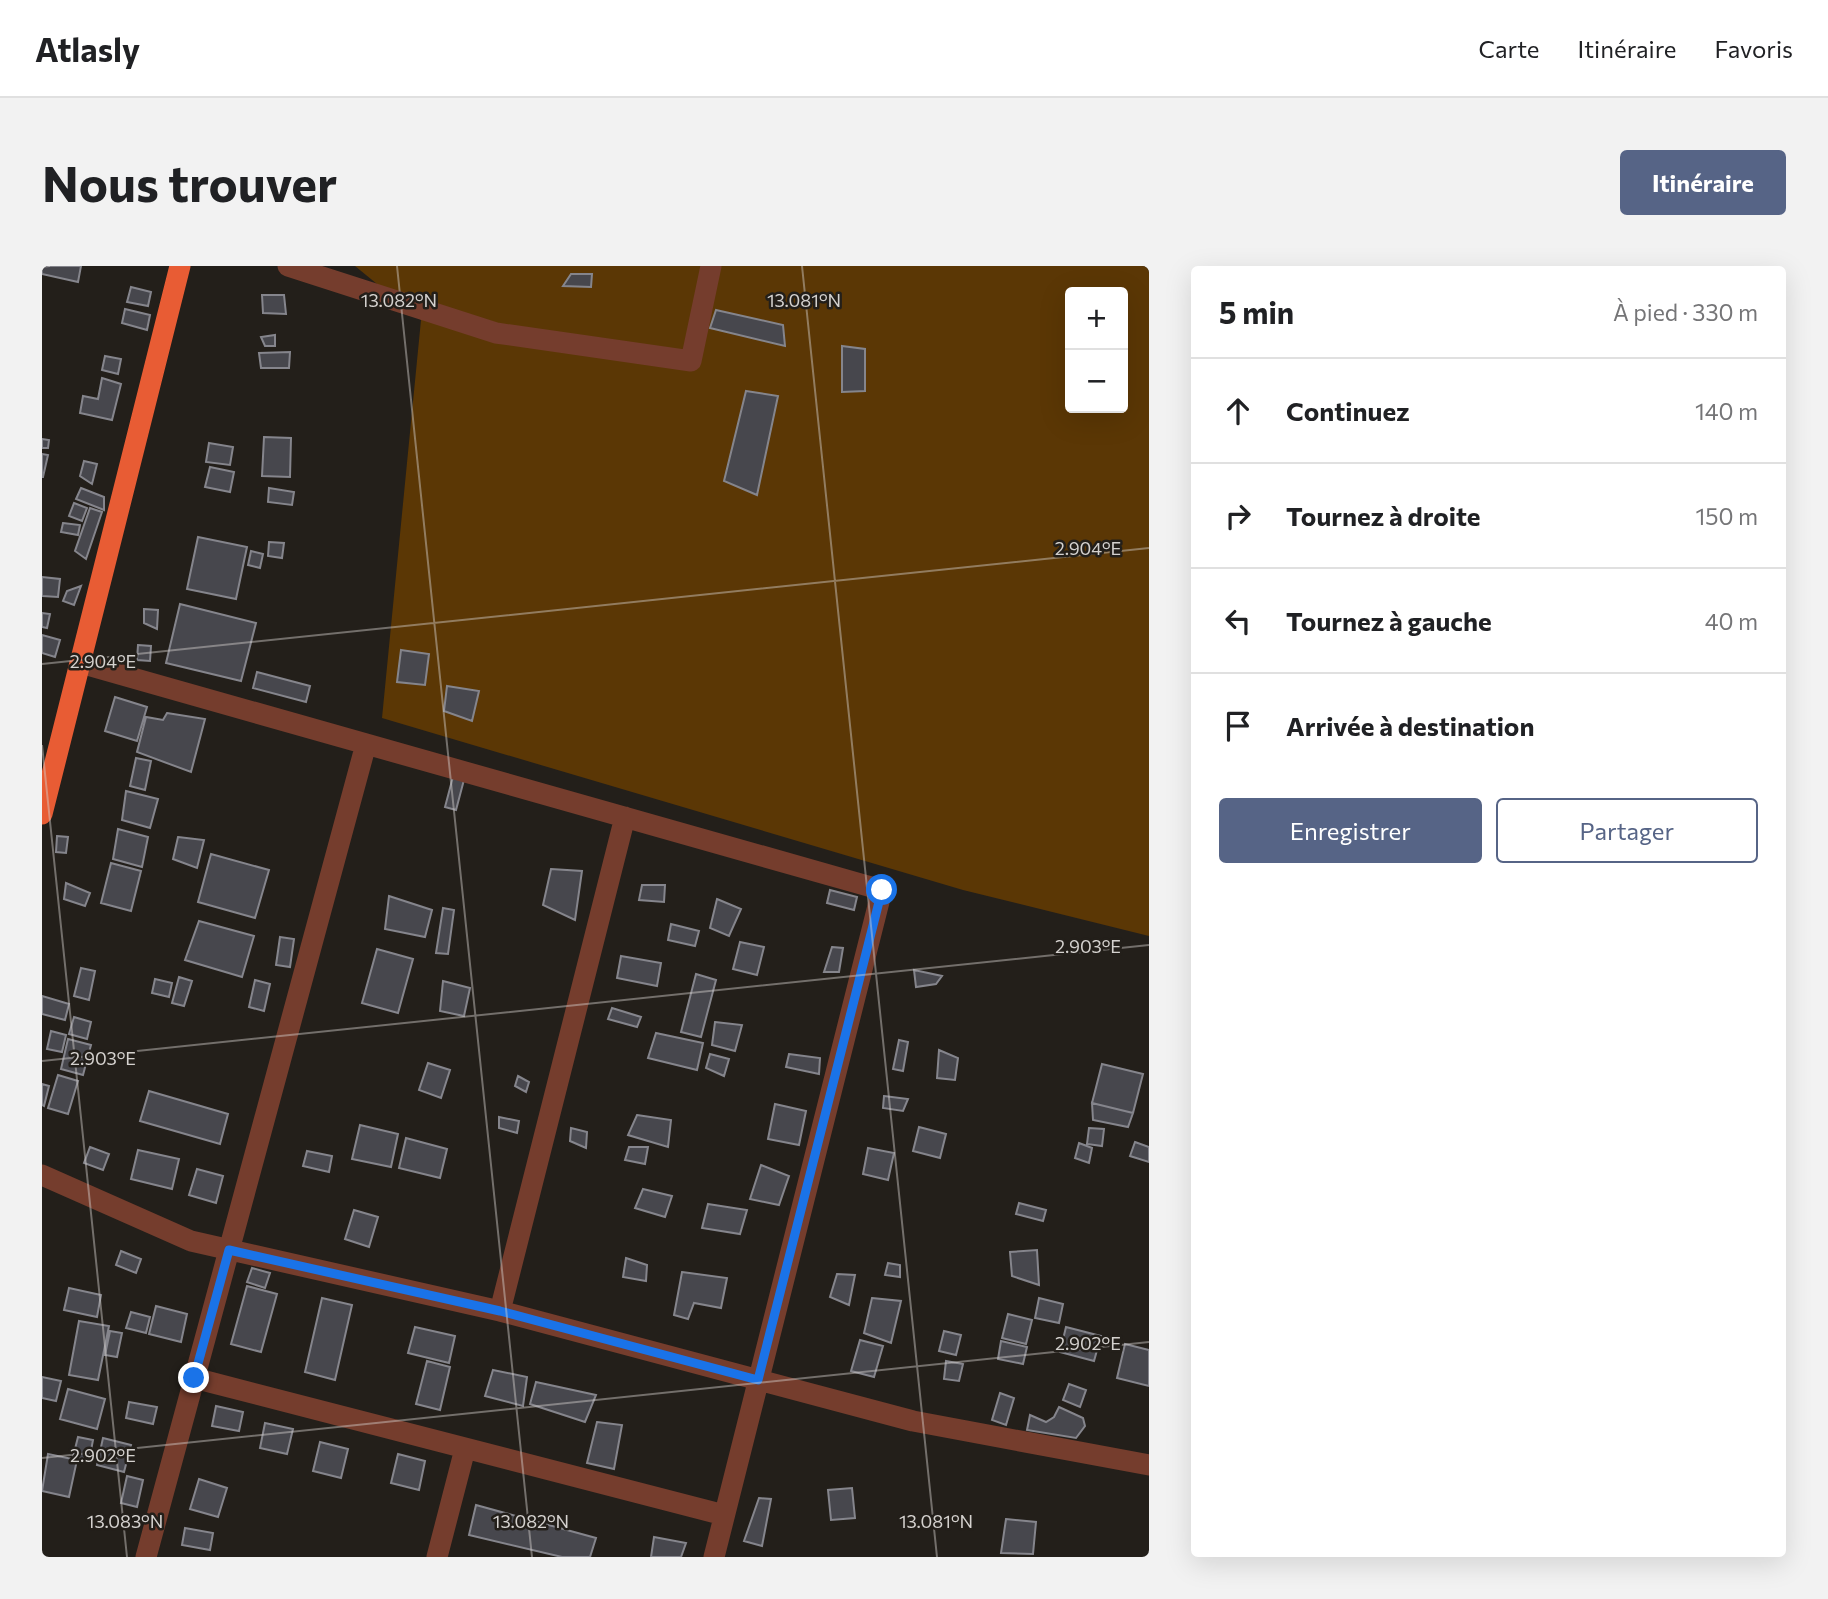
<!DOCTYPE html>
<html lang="fr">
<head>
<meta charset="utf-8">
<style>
	:root { --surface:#fff; --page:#f2f2f2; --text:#202124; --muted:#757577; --line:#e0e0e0; --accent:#566486 }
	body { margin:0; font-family:Commissioner,sans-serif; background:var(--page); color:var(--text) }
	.controls { position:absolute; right:21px; top:21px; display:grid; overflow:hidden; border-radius:7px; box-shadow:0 7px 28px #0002 }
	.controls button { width:63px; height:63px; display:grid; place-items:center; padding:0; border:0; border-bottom:2px solid var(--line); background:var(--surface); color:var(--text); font:35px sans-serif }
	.stop { position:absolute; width:21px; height:21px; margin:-16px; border:5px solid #1a73e8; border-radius:50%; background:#fff }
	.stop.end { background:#1a73e8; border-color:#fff; box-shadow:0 2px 7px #0008 }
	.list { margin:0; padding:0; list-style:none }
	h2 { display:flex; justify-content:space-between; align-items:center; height:91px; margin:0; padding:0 28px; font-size:30px }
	h2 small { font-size:23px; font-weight:400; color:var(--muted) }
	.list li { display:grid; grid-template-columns:46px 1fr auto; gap:21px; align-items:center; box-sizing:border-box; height:105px; padding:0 28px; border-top:2px solid var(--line) }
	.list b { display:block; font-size:26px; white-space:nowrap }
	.list em { font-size:23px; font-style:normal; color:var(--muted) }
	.actions { display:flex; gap:14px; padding:21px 28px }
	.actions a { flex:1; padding:16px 0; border:2px solid var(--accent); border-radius:7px; text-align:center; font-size:24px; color:var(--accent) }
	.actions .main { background:var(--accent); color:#fff }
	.icon { flex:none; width:38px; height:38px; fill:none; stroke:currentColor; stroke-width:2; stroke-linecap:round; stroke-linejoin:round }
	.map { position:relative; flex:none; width:1107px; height:1291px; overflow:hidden; border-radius:7px }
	header { display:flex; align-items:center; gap:42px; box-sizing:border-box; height:98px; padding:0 35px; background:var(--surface); border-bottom:2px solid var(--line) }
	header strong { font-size:33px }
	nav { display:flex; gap:38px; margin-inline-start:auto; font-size:24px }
	.intro { display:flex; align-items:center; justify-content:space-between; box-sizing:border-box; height:168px; padding:0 42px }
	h1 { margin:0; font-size:49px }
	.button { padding:18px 32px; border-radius:7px; background:var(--accent); color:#fff; font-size:24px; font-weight:700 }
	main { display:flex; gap:42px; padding:0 42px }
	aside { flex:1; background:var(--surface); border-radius:7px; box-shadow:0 7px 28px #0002 }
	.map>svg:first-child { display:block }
</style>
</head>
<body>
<header>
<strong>Atlasly</strong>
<nav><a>Carte</a><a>Itinéraire</a><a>Favoris</a></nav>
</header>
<div class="intro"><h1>Nous trouver</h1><a class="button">Itinéraire</a></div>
<main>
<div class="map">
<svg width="1107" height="1291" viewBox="0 0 1107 1291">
	<rect width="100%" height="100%" fill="#231f1a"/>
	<path fill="#5b3705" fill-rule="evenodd" d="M313,0H1107V670L921,624L340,452L379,54ZM1028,26H1081V142H1028Z"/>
	<path fill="#47474d" stroke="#85858c" stroke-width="2" d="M0,0H39L36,16L0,8Z
		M529,8H550L549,21L521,20Z
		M89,21L109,26L106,40L85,36Z
		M220,29H242L244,48L221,47Z
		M83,43L108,49L105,64L80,57Z
		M674,44L741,59L743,80L668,62Z
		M233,69V80H223L219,71Z
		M800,80L823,83V125L800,126Z
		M248,86L247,102H219L217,87Z
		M63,90L79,93L76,108L60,104Z
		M60,112L79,118L70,154L38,147L41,130L56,133Z
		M704,125L736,130L715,229L682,215Z
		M222,171L249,172L248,211L220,210Z
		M0,173L7,174L6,182H0Z
		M167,177L191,181L188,199L164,196Z
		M0,188L6,189L1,211H0Z
		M42,195L55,198L50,218L38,210Z
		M168,201L192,206L188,226L163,221Z
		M39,222L62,231V244L34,233Z
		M227,222L252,226L250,239L226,236Z
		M32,237L45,242L40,255L27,250Z
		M48,242L60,246L44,293L33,285Z
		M21,257L38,259L36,269L19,266Z
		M156,271L205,281L194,333L145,323Z
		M227,276L242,277L240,292L226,290Z
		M209,285L221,288L218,302L206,299Z
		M0,311L18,313L16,331L0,330Z
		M39,320L32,339L21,335L25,325Z
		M138,338L214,357L199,415L124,397Z
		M102,343L116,344L115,363L102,357Z
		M0,347L8,348L5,362L0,361Z
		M0,369L18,374L13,391L0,387Z
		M96,379L109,380L108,395L95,394Z
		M359,384L387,388L383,419L355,416Z
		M215,406L268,420L264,436L211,422Z
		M405,420L437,425L430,455L402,445Z
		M73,431L105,441L95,475L63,465Z
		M125,447L163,453L149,506L95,486L104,451L121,454Z
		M94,492L109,495L103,524L88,520Z
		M412,507L423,510L414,544L403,541Z
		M84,525L116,533L108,562L80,554Z
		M76,563L106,571L100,601L71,593Z
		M15,570L26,571L24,587L14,586Z
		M136,571L162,574L155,602L131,593Z
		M169,588L227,604L213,652L156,636Z
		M69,597L99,605L89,645L59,637Z
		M509,603L540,605L533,654L501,639Z
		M24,617L48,627L43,640L22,633Z
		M600,619H623L622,636L597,634Z
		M788,624L815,631L812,644L785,637Z
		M347,630L390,644L383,671L343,663Z
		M675,633L699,643L687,670L668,662Z
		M401,642L412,644L406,688L394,687Z
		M157,655L212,670L200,711L143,694Z
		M629,658L657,665L653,680L626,674Z
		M238,671L252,673L248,701L234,699Z
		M698,676L722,681L715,709L691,703Z
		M790,681L801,682L797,706H782Z
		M335,683L371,693L356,747L320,737Z
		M579,690L619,697L615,720L575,712Z
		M39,702L53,705L47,734L32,730Z
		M872,704L900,710L894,718L874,721Z
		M654,708L674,714L659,771L639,766Z
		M137,711L150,715L142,740L130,737Z
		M113,713L130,717L127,731L110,727Z
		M213,714L228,718L222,745L207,741Z
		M401,715L428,722L422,750L398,745Z
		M0,730L27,738L23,754L0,748Z
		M570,742L599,751L595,761L566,753Z
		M32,751L49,756L45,773L27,768Z
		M673,756L700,759L693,785L670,779Z
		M9,765L24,769L20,786L5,783Z
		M614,767L661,777L655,804L606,792Z
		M26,773L49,779L41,809L19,803Z
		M857,774L866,776L861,805L851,803Z
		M897,784L916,792L913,814L895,812Z
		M668,788L687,793L682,810L664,802Z
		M747,788L778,792L777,808L744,801Z
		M386,797L408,804L399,832L377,824Z
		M1060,798L1101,808L1091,847L1050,837Z
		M16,809L36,815L26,848L6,842Z
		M476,810L487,816L484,826L473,820Z
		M0,818L7,820L2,840L0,839Z
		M107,825L186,848L178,878L98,855Z
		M842,830L866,833L861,845L841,842Z
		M1050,837L1091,847L1086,861L1051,854Z
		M733,838L764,845L757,879L726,873Z
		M595,849L629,854L626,881L586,869Z
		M457,851L477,855L475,867L457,862Z
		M318,859L356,868L349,901L310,893Z
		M877,861L904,868L898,892L871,885Z
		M529,862L545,866L544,882L528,875Z
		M1047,862L1062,863L1060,880L1045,878Z
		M364,872L405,883L398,912L357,902Z
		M1093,876L1107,881V896L1088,890Z
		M1037,877L1050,882L1047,897L1033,892Z
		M48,881L67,888L61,904L42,897Z
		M587,881H606L603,898L583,894Z
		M826,882L852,887L846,914L821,908Z
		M96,884L137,893L130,923L89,913Z
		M265,885L290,890L287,906L261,900Z
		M719,899L747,910L737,939L708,933Z
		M155,903L181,910L174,937L147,929Z
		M601,923L630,930L623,951L593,942Z
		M977,937L1004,944L1001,955L974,948Z
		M666,938L705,944L698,968L660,962Z
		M312,944L336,951L327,981L303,973Z
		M995,984L997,1019L970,1010L968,986Z
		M79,985L99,993L94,1007L74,999Z
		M584,992L605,999L604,1015L581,1011Z
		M846,997L858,999V1011L843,1009Z
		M210,1002L228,1007L223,1022L205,1016Z
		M640,1006L685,1012L679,1042L652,1037L646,1053L632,1049Z
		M795,1008L813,1009L807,1039L788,1031Z
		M205,1020L235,1028L219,1086L189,1078Z
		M27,1022L59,1029L55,1051L22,1044Z
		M280,1032L310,1039L293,1114L263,1106Z
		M830,1032L859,1035L849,1077L822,1067Z
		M997,1032L1021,1038L1017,1057L993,1052Z
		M114,1040L145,1048L139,1076L107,1068Z
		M89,1046L108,1051L104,1067L84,1062Z
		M966,1048L990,1054L984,1078L960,1072Z
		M37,1055L67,1060L56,1114L27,1109Z
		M373,1061L413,1070L407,1097L366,1087Z
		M1024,1061L1059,1070L1052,1095L1018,1086Z
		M68,1065L80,1067L75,1091L63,1089Z
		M902,1065L919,1069L914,1089L897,1085Z
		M818,1074L841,1080L832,1111L809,1105Z
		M959,1075L985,1081L981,1098L956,1093Z
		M1083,1078L1107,1084V1120L1075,1112Z
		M385,1095L408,1101L398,1144L374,1138Z
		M904,1095L921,1098L917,1115L902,1113Z
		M451,1104L485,1111L481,1140L443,1130Z
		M0,1111L19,1115L14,1135L0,1132Z
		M494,1116L554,1129L543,1156L488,1138Z
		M1027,1118L1044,1124L1038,1141L1021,1134Z
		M26,1123L63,1133L55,1163L18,1153Z
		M958,1127L972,1132L964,1159L950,1154Z
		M87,1136L115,1141L111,1158L84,1152Z
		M174,1140L201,1146L197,1165L170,1160Z
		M1017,1141L1041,1152L1043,1160L1034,1172L985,1164L988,1149L1004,1156L1012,1151Z
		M555,1156L580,1159L572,1203L545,1197Z
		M223,1157L251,1163L245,1188L218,1182Z
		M36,1171L51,1174L47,1195L31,1191Z
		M61,1172L89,1179L82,1206L55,1199Z
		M278,1176L306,1183L299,1212L271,1205Z
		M6,1188L35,1194L27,1231L0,1225Z
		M356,1188L383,1195L377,1224L349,1217Z
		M85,1210L101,1214L95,1241L79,1237Z
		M157,1213L185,1222L176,1251L148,1243Z
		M810,1222L813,1252L789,1254L786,1224Z
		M717,1232L729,1233L720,1280L702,1275Z
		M434,1239L554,1272L548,1291H520L427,1269Z
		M964,1253L994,1256L991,1288L959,1287Z
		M143,1262L171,1267L168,1284L140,1279Z
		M612,1271L644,1277L639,1291H609Z"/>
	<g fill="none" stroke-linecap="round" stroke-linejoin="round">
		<path stroke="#753d2d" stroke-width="21" d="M246,0L454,67L649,95L669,0
			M38,397L840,624L672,1291
			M0,909L149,975L458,1045L871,1155L1107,1199
			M458,1045L583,551
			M152,1112L682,1249
			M104,1291L324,478
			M395,1291L423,1183"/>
		<path stroke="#e85c34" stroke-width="21" d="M0,548L138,0"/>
	</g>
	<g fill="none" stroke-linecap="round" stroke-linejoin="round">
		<path stroke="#1a73e8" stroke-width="9" d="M152,1112L187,984L458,1045L716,1114L840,624"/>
	</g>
	<path fill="none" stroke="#d4d1ce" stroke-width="2" stroke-opacity="0.45" d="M355,0L490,1291M760,0L895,1291M0,1L8,0M0,398L1107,282M0,479L85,1291M0,795L1107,679M0,1192L1107,1076"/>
	<g font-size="18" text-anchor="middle" fill="#d4d1ce" stroke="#231f1a" stroke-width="5" stroke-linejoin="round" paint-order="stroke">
		<text x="357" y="41">13.082°N</text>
		<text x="762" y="41">13.081°N</text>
		<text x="1046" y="289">2.904°E</text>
		<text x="61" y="402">2.904°E</text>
		<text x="1046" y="687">2.903°E</text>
		<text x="61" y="799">2.903°E</text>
		<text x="1046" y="1084">2.902°E</text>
		<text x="61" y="1196">2.902°E</text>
		<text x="83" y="1262">13.083°N</text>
		<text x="489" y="1262">13.082°N</text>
		<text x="894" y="1262">13.081°N</text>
	</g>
</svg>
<div class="controls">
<button>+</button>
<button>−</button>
</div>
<div class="stop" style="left:840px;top:624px"></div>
<div class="stop end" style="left:152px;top:1112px"></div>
</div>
<aside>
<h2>5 min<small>À pied · 330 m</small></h2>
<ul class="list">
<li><svg class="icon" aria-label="ahead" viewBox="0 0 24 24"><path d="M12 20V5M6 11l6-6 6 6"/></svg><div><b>Continuez</b></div><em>140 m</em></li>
<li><svg class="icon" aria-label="right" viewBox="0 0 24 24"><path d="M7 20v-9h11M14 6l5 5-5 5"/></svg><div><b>Tournez à droite</b></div><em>150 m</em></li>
<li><svg class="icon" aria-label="left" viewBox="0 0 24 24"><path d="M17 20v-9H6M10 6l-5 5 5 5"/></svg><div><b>Tournez à gauche</b></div><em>40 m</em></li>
<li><svg class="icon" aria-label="arrive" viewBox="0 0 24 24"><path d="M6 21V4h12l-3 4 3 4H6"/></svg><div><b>Arrivée à destination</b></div></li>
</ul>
<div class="actions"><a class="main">Enregistrer</a><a>Partager</a></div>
</aside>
</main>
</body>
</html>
